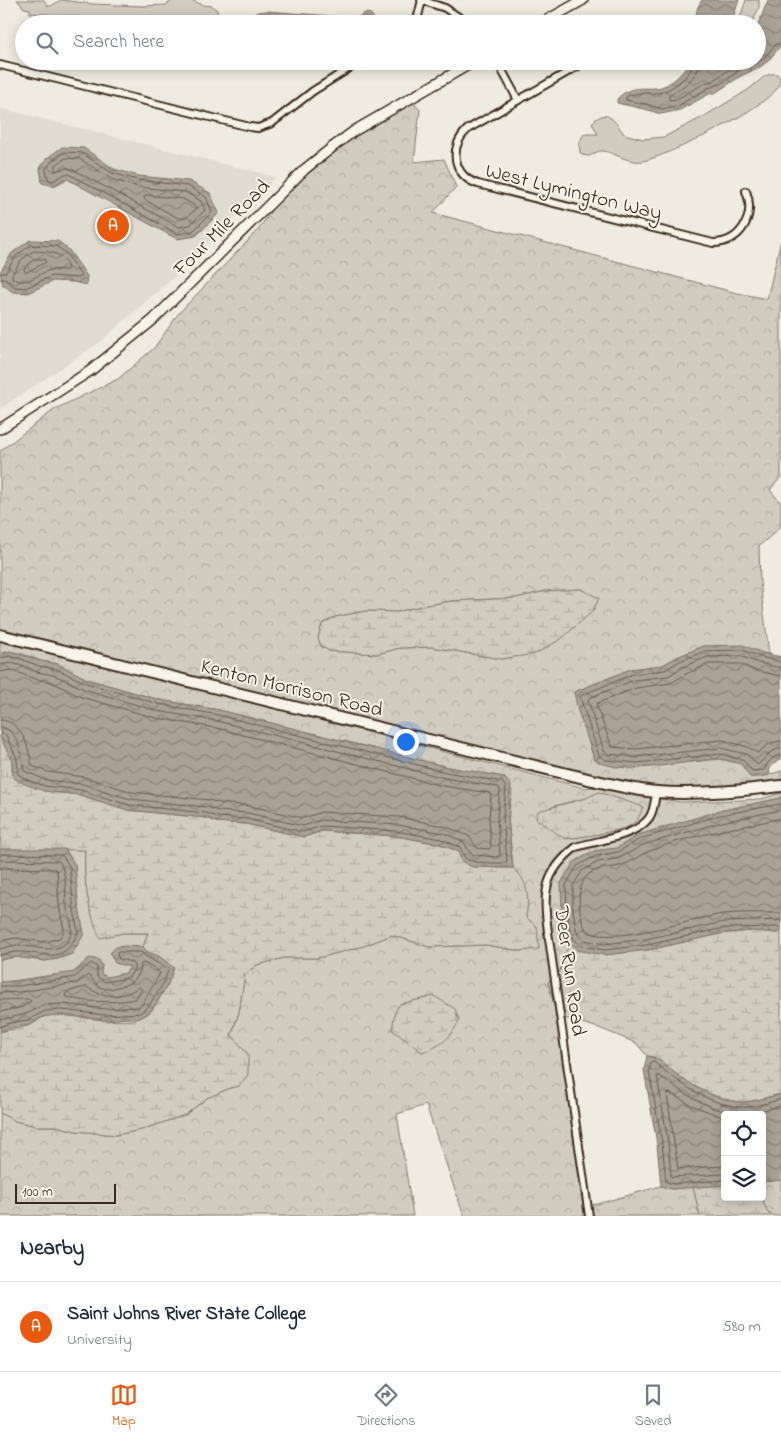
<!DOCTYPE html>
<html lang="en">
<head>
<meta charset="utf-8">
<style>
	:root { --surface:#fff; --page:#f6f6f7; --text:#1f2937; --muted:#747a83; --line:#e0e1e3; --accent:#ea580c }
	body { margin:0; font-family:"Indie Flower",sans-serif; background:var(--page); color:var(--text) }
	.controls { position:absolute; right:15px; bottom:15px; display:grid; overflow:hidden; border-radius:5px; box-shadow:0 2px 12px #0003 }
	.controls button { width:45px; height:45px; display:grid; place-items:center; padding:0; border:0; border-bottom:1px solid var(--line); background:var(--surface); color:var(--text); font:25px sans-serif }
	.scale { position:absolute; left:15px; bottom:12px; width:101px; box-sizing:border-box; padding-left:5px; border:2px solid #3b2a1e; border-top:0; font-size:14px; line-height:18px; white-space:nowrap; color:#3b2a1e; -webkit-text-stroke:4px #f7f3e8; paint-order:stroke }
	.you { position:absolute; left:405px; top:741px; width:18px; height:18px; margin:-12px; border:4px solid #fff; border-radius:50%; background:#1a73e8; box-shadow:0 0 0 8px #1a73e833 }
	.badge { display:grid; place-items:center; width:32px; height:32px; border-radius:50%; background:var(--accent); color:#fff; font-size:16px; font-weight:700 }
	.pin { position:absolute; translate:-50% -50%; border:2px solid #fff; box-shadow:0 1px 5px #0006 }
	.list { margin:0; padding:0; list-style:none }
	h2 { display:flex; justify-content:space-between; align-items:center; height:65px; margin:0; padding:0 20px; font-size:21px }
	h2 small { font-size:16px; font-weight:400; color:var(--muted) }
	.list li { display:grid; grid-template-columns:32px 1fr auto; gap:15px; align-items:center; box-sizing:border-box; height:90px; padding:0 20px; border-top:1px solid var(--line) }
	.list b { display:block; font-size:19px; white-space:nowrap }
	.list p { margin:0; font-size:16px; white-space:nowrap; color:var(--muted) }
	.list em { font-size:16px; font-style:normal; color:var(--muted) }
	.icon { flex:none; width:28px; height:28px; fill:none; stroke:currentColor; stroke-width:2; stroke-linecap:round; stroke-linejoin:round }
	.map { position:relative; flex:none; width:781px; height:1216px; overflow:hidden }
	.search { position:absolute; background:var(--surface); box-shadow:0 2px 12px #0003; left:15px; right:15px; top:15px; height:55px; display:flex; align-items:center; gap:12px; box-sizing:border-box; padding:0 18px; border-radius:28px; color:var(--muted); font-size:19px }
	.sheet { height:155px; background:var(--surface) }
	nav { display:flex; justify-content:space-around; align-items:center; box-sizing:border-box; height:70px; border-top:1px solid var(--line); background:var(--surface); font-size:14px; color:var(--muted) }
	nav a { display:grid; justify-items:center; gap:2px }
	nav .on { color:var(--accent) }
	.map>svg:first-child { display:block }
</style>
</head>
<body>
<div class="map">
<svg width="781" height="1216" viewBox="0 0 781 1216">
	<defs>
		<pattern id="forest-crowns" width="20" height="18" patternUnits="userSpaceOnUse" patternTransform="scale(1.25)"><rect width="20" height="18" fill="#d1cbc0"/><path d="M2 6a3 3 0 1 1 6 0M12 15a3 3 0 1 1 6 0" fill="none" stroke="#b4aea5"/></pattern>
		<pattern id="wetland-marsh" width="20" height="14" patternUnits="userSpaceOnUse" patternTransform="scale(1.25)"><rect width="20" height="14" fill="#d1cbc0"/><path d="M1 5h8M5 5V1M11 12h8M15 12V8" fill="none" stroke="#b4aea5"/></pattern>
		<pattern id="water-waves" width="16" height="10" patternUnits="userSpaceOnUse" patternTransform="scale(1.25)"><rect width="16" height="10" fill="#aaa296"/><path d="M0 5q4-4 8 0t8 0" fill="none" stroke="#8c847a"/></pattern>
	</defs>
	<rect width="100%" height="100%" fill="#efebe0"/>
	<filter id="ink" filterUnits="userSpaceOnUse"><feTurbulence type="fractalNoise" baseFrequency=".02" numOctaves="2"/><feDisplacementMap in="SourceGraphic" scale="10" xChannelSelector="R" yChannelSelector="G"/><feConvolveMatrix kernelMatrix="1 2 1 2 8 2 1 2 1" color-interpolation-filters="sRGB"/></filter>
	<g filter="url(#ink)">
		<path fill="#e0dbd0" d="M0,108L276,177L176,275L100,342L0,409Z"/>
		<path fill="#d1cbc0" stroke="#867a6f" d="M17,0H44L48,6H51L61,0L93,4L143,6L166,5L173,0H191L203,5L212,6L217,10L218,15L209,20L180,24H121L72,16L30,13V9L24,8Z
			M746,0H759V7L752,24H738Z
			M771,74H777L780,78C780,80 780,83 779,85C769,107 668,156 643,161C627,164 610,149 599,151C596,152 592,155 589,156L582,155L580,152L579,143L584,134H598L592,123C607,106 615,122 624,134L643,139L664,137L703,117L748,90L765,76Z
			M65,849L85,850C83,878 88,911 100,937L123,933H148L143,947H116L110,953L130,967L126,973L107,978C86,965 27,981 0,982V960L15,957L45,961L84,934L78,903L75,865Z"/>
		<path fill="url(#forest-crowns)" stroke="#867a6f" fill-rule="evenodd" d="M412,101L420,110L414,162L444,159L456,187L433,213L733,292L767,299L781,240V477L770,490L781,503V525L774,533L759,546L760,582L769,654L704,646L677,657L663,665L631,669L574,692L594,760L637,768L720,759L741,764L750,777H762L781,771V780C732,789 684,788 634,785L0,631V451L55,409L118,379L154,348L179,313L259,229L277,201L308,172L357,134ZM580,589L501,659L432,647L400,648L376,654L329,651L321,646L318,638L322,624L335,617L366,611L397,612L421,606L452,601L516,598L546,591Z
			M0,638L585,788L593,787L680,802L743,800L761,799L781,793V798L719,811L638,835L617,848L594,851L571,943L568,947L560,971L548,982L557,1016L583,1206L597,1204L661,1186L672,1189L693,1187L700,1216H464L426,1105L397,1114L413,1216H0V1113L15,1121L36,1126H55L76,1131L116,1135L141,1130L185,1115L207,1098L230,1088L239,1086L231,1037L239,1012L245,974L257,965L284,958H318L364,946L392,935L429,947L486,945L520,951L539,948L536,927L526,917C528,901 526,879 513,868L508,818L512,791L504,777L448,767L219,710L160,700L87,679L58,664L41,661L23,654L10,651L0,653ZM586,798L626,828L594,835L566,838L536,819L554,806Z
			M781,1180V1216C766,1216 766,1210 761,1197H762V1182Z"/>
		<path fill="url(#wetland-marsh)" stroke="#867a6f" d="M580,589L599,598L593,611L561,639L535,654L501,659L432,647L400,648L377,654L329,651L321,646L318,638L322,624L335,617L366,611L397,612L421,606L452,601L516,598L546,591Z
			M0,736L12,761V770L44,791L80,795L128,810L206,818L216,822L246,824L304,837L322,831L396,836L440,844L497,868H513C529,881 529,898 526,917L537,927L539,949L520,951L486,945L429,947L392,935L364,946L318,958H284L257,965L245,974L239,1012L231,1036L234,1037L248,1055V1075L239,1086L230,1088L207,1098L185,1115L141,1130L116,1135L76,1131L55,1126H36L15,1121L0,1113V1032C10,1029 21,1029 30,1025C36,1023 40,1017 47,1016C73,1011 132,1033 152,1010C158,1003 163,992 168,984L159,957L148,952L143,947L148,933H123L100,938C88,911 83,879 85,850L0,849L2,813L0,811Z
			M599,792L643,807L637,821L626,828L594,835L565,839L536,819L538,811L586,798Z
			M753,931L777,933L781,931V1094C770,1096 750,1103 739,1102C718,1100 693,1087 676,1074C667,1067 659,1057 647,1056L636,1043L599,1028L557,1016L548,982L560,971L568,947L571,943L577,950L604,955L648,950L725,933Z
			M434,996L455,1009L459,1021C449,1040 441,1046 422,1052L392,1030L395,1012L400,1004Z
			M725,1185V1197H761L768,1213L772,1216H700L693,1187Z"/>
		<path fill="url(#water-waves)" stroke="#7e7266" d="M702,0H739L731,24H696C696,15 696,7 702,0Z
			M768,0H781V45L778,49L768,61L760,67L741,76L715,93H711L680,110L661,114L648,110L617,103V99C631,85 639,89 657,88C670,86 684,73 690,61H757V27Z
			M267,11L356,18L365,13L371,14L378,24H317L279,21L271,24H233L258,12Z
			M62,147L84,148L114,169L139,176L189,181L210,193L219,213L196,236L177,239L67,179L54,186L42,183L40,168L47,158Z
			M30,240L58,241L69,250L87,276L86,285L73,282L53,281L28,293L13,292L3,285L0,272L12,253Z
			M742,645L763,653L781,657V758L770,768L769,775L750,777L741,764C734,762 726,759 718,759C681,760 627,778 595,760L578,711L574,692L631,669L663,665L677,657L704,646Z
			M10,651L41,661L58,664L87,679L160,700L219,710L448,767L504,777L511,785L508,818L513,868L472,867L461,861L458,851L440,844L396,836L322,831L304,837L246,824L216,822L206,818L128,810L80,795L44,791L25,784L13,778L12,761L0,736V655Z
			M781,798V931L777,933L753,931L725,933L648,950L604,955L577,950L570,942L565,932L562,911L561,883L574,862L594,851L617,848L638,835L719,811Z
			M0,849H65L75,865L78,903L84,934L72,954L58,959L45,961L15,957L0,960Z
			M125,946L143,947L148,952L159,956L174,968L168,984L151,1011L142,1017L106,1020L61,1015L45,1016L30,1025L11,1028L0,1032V982L18,981L74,972L89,958L99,960L102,966L101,974L107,977L126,973L130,967L115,963L110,953L116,947Z
			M647,1056C659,1056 667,1067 676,1074C693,1087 718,1100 739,1102C750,1103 770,1097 781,1094V1180L762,1182V1115H725V1185L672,1189L661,1186L657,1144L644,1070Z"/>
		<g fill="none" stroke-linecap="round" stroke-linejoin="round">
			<path stroke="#675a4e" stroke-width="1" d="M293,24V20L295,18L356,23L367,19L372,24
				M694,61C692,76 671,91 657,93C645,94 637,91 626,97V100L649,105L662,109L679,105L708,88L721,84L738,71L757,63L765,57L776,44L781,43
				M700,61C699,78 681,88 669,96V100L677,99L705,83L713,81L727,71L745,61
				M64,152L82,153L112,173L138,180L188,186L206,197L212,212L193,231L178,234L69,174H65L53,181L48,179L46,169L51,162Z
				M66,158L80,159L111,179L138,187L185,192L201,201L205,210L190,225L179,227L72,169L66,168L55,171V166Z
				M146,195L183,199L195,206L196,209L186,218L180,219L145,200L144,197Z
				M34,251C50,252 63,251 68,269L66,270C61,270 55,269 50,270C37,274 26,287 12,278V275L21,260Z
				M35,259H44L46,262L27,272H25L24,269Z
				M0,274L6,272L16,256L31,245L56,246L66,253L81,276L78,278L52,276L26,288L15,287L4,279H0
				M0,658L10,656L21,659L39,666L56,669L86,683L159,704L218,715L446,772L502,782L506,787L503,818L507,861L505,863C497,863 471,864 465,858C463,855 462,850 460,847L441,839L396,831L322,826L303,832L247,819L217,817L206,813L129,805L81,790L45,786L27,780L18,774L17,759L6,735L0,733
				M781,662L761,657L742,650L705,651L680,661L665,670L633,674L582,695L580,697L599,756L606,760L637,763L721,754L743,760L752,771L764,770C767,763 773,755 781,755
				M0,665L11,663L19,665L37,672L54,675L84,689L157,711L217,721L445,778L498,787L500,790L497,817L500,855L497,857L475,855L470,853L464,842L444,833L398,825L322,820L303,826L248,813L218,811L207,807L130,799L83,784L46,780L24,771C22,757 19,728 0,727
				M781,668L759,663L740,656L707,657L683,667L668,676L634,680L589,698L588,701L604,751L608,754L636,757L721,748L746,754L758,765L771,752L781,748
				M0,672L11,670L17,672L35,679L52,682L81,697L156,718L216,728L443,786L489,793L491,796L489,818L491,847L489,849L477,848L469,836L447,827L399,817L322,812L303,818L250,806L220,803L209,800L132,792L84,777L48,772L32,766C29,749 22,720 0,720
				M781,676L757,671L739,664H708L686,674L671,683L636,688L598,703L596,705L612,747L636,749L722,740L748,747L758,753L770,743L781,741
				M781,804L720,815L640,839L618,852L596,856L577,866L566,885L567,910L570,931L574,939L581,946L605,950L647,945L724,928L781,927
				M781,810L722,822L643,845L620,858L598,862L582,871L573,886V910L576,929L579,936L584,940L604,944L646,939L724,922L781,920
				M781,818C736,829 690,834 647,852C639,855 632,862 623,865C611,869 597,866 587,876C575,888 579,917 586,931C612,946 691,919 723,914C742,912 762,913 781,913
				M0,854L62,855L70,867L73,903L78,933C61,968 45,951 16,952C11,952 5,955 0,955
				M0,860L59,861C67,873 65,889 66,903C67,912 74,926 71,934C63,959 34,945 15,945C10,946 5,948 0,949
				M0,868L55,869L57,871L59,905L64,930L60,938L45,942L15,938L0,941
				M0,986H19L75,977L91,963L97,967V977L105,982L128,978L134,970V965L131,962L119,959L117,955L118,952H141C148,960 160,962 168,971L164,982L148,1007L140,1013L106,1015L62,1010L45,1011L28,1020L10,1023L0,1027
				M87,987C103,999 123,998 139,987L142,989L135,999C119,1003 80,1003 65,996L67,992Z
				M0,993L20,992L76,983L88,975C93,979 95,985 102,988C107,990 113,988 118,987C130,984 141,979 141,964L143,963L153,967L160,973L143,1003L138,1007L106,1009L63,1004L45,1005L26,1014L0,1020
				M0,1000L28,999L31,1001L23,1007L0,1012
				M725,1118L691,1105L670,1093L667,1094L678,1169L725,1166
				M725,1174L671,1177L668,1142L657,1076H660C682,1093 711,1111 739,1114C751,1115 769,1108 781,1106
				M725,1180L673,1184L666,1182L662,1143L649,1071L651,1063L654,1062C678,1082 707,1104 739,1107C750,1109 770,1102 781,1099"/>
			<g stroke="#3b2a1e" stroke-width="10">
				<path id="minor" d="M421,0L445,8L469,24
					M416,24L422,0
					M497,61L518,100
					M587,61L468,129C448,147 453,176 478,184L713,243C741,243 756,216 746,191
					M0,65L250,127L258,128L272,123L313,91L361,61
					M589,1216L548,932C543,893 543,873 576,847C598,840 635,837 649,818C654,811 655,800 656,792"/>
			</g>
			<g stroke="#3b2a1e" stroke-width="12">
				<path id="secondary" d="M540,24L583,0
					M0,429L90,371L153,320L305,169L334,146L354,131L475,61"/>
			</g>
			<g stroke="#3b2a1e" stroke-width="14">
				<path id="primary" d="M0,635L588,779C610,784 633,790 657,792C698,795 740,791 781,786"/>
			</g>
			<use href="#minor" stroke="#f7f3e8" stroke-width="6"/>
			<use href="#secondary" stroke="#f7f3e8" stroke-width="9"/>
			<use href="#primary" stroke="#f7f3e8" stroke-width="10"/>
		</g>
	</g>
	<g text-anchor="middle" stroke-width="4" stroke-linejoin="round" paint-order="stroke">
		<g font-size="21" fill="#3b2a1e" stroke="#f7f3e8">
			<text transform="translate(574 191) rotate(14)" y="7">West Lymington Way</text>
			<text transform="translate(221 227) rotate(-45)" y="7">Four Mile Road</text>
			<text transform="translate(292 687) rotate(14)" y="7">Kenton Morrison Road</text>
			<text transform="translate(571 971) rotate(82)" y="7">Deer Run Road</text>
		</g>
	</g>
</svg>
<div class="controls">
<button><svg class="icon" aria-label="locate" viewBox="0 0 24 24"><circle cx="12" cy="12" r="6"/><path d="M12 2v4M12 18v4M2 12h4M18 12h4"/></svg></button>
<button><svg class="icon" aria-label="layers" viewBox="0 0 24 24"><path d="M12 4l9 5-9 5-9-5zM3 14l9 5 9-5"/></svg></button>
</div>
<div class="scale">100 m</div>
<div class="you"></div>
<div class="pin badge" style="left:113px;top:226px">A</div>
<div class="search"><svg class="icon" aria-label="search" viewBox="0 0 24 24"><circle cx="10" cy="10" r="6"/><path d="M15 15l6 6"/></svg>Search here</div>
</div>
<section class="sheet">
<h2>Nearby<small></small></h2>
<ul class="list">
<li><span class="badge">A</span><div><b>Saint Johns River State College</b><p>University</p></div><em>580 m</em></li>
</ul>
</section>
<nav>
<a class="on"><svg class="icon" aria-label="map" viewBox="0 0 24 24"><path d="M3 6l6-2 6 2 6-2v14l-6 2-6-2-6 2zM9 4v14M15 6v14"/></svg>Map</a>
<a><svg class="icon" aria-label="directions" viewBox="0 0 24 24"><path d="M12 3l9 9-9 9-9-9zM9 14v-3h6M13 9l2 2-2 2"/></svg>Directions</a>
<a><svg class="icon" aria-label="saved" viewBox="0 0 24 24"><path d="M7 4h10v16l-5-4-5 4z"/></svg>Saved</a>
</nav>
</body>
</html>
